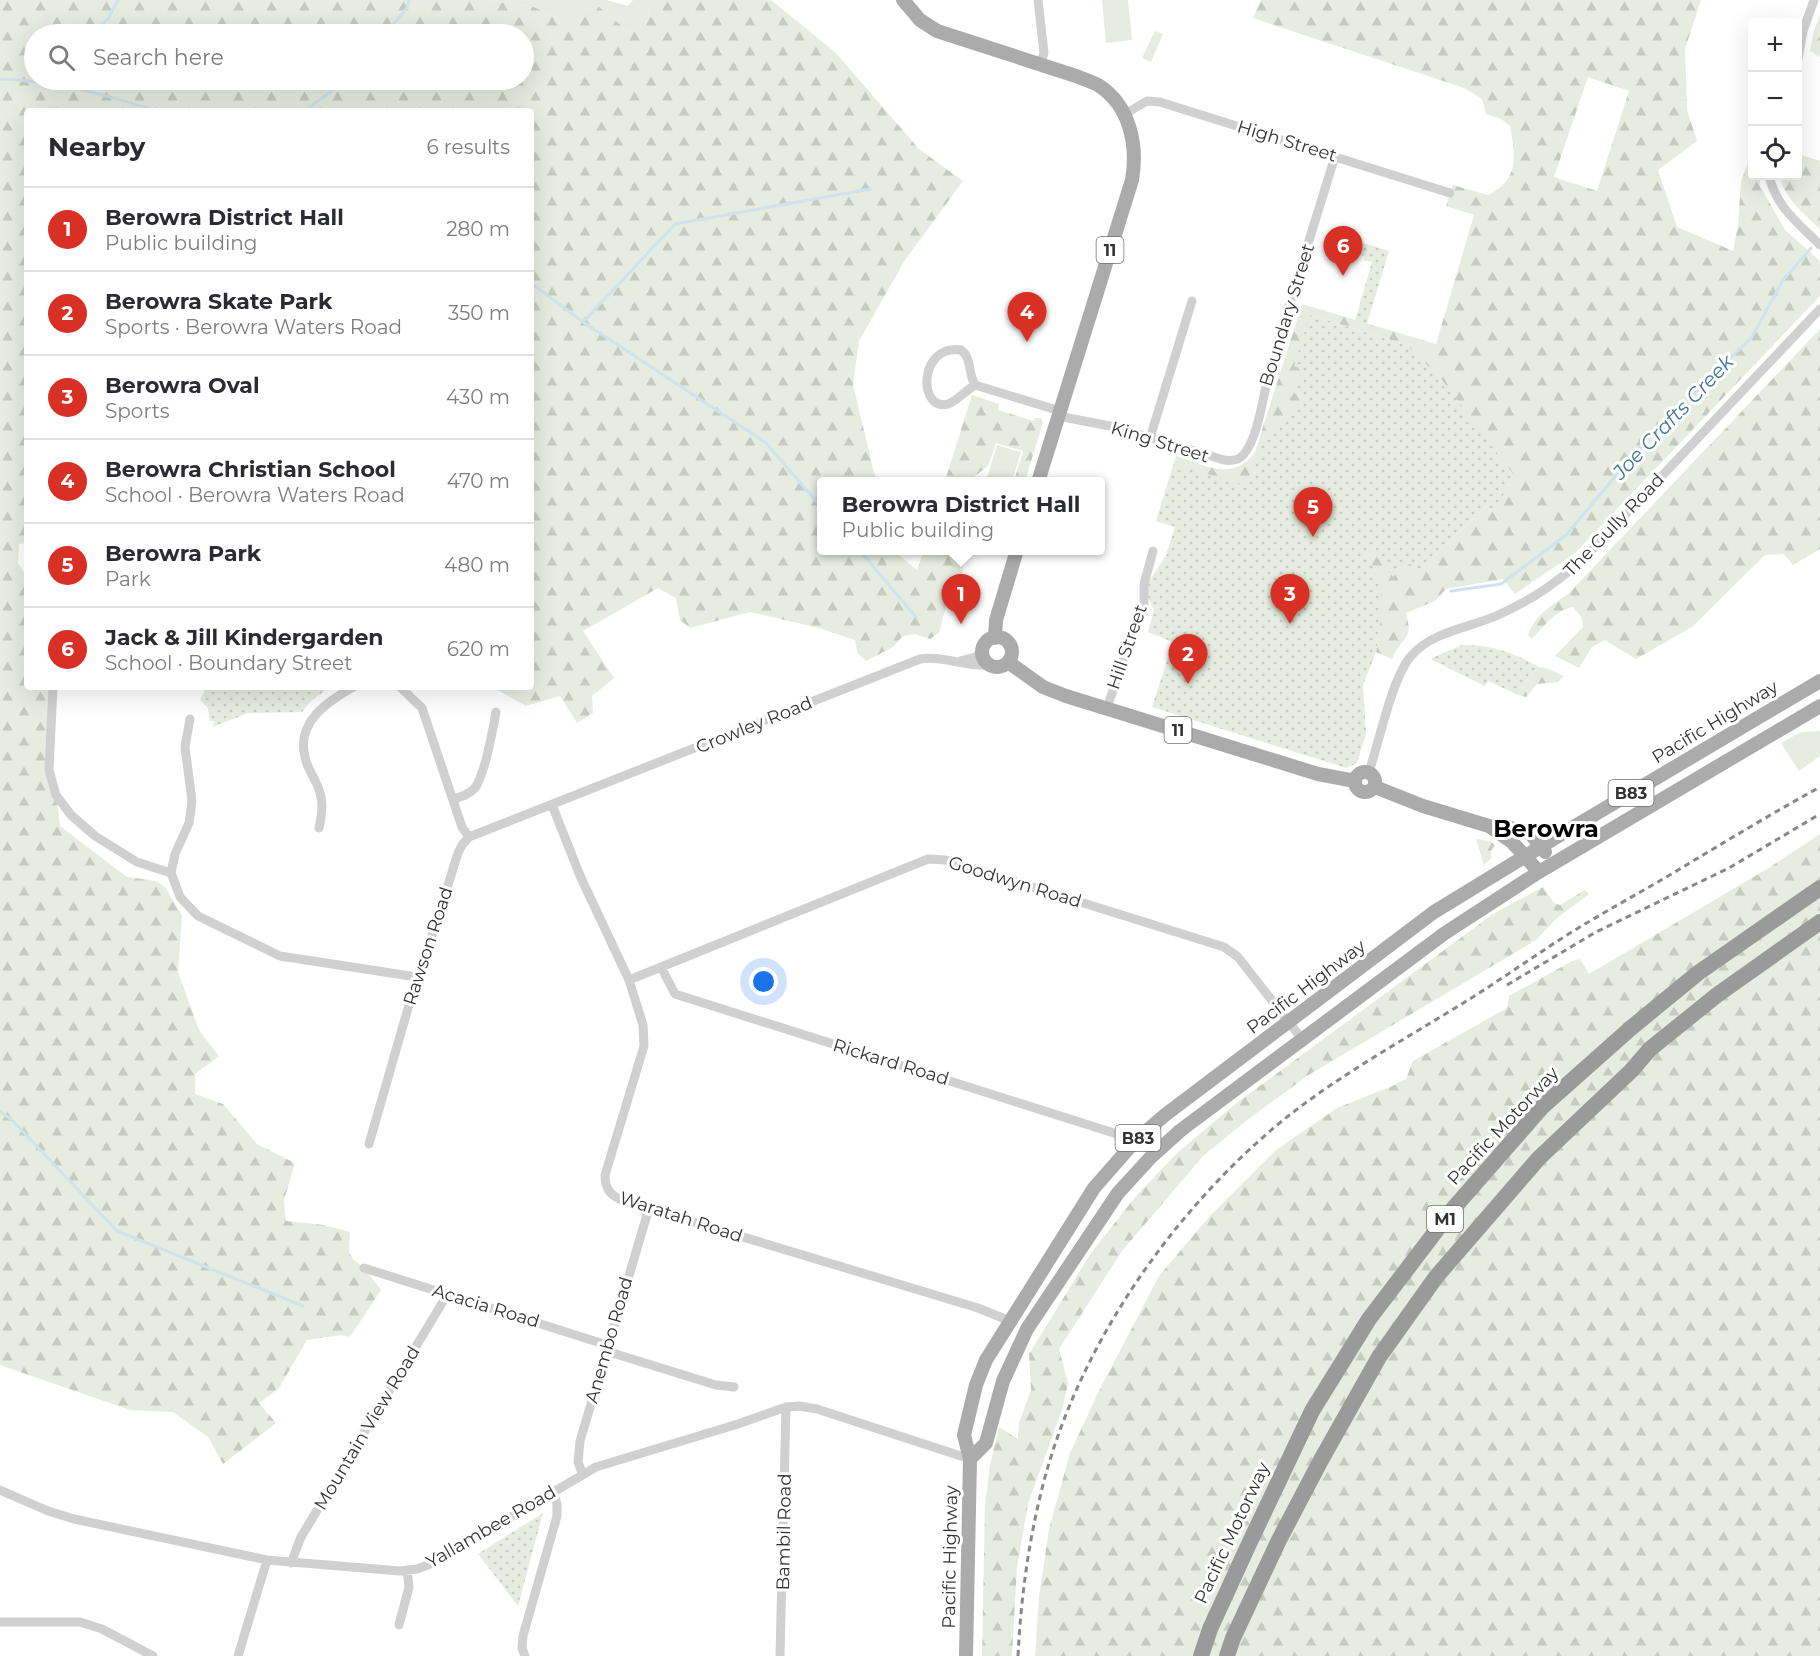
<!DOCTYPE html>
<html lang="en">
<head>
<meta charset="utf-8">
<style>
	:root { --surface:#fff; --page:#f7f7f7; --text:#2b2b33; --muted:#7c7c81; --line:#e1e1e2; --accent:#d93025 }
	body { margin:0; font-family:Montserrat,sans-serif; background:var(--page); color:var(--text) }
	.controls { position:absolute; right:18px; top:18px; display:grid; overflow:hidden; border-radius:6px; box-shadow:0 6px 24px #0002 }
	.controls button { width:54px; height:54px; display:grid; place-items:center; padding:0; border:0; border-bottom:2px solid var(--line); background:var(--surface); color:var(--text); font:30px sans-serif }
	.you { position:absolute; left:764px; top:982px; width:21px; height:21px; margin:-15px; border:4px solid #fff; border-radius:50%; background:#1a73e8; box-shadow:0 0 0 9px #1a73e833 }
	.badge { display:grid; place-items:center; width:39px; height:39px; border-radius:50%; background:var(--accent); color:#fff; font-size:20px; font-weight:700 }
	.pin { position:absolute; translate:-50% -50px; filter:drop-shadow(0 2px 3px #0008) }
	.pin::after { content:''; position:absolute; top:32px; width:21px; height:18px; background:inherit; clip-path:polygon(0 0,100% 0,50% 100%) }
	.popup { position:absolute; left:817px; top:477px; width:288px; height:78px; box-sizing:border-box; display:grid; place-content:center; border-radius:6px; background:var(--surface); filter:drop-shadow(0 2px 4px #0005); font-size:20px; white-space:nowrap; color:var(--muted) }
	.popup b { font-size:22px; color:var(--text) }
	.popup::after { content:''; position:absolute; left:50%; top:100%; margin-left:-12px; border:12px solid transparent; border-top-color:var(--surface) }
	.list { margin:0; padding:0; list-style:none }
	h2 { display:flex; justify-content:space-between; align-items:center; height:78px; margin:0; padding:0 24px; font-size:26px }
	h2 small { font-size:20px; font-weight:400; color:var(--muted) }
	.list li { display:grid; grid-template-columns:39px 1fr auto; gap:18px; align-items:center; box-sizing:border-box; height:84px; padding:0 24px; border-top:2px solid var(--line) }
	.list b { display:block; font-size:22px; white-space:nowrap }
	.list p { margin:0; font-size:20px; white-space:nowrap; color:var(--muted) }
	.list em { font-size:20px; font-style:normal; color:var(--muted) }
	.icon { flex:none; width:33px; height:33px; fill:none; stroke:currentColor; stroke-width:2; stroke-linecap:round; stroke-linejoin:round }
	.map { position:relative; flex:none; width:1820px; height:1656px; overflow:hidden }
	.search { position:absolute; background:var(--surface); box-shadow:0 6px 24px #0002; left:24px; top:24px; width:510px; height:66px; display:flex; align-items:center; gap:15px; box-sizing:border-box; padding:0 21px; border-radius:33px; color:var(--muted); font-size:22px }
	.panel { position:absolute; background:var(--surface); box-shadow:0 6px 24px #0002; left:24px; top:108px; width:510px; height:582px; border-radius:6px }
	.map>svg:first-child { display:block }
</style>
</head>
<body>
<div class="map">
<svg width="1820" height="1656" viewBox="0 0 1820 1656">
	<defs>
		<pattern id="forest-firs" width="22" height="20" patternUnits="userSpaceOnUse" patternTransform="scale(1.5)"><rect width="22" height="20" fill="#e6ecdf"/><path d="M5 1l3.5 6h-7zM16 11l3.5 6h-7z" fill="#c6cbc0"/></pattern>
		<pattern id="park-dots" width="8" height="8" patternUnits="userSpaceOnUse" patternTransform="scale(1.5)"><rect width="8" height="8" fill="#e6ecdf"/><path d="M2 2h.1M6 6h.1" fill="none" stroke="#c6cbc0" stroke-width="1.8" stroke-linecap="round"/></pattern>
	</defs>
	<rect width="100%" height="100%" fill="#fff"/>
	<path fill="#e6ecdf" d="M484,0H606L628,6L633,0H651L648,19L629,32L598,6L561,20L532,6Z
		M1102,0H1128L1132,40L1106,43Z
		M1155,31L1163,34L1151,62L1142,58Z
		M997,445L1021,452L1012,481H986Z
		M1820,731V756L1799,771L1781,743L1801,732Z"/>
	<path fill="url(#forest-firs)" fill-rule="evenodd" d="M0,0H484L532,6L561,20L598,6L629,32L648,19L651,0H771L835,52L919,149L963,181L905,260L859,341L853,384L876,481L822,482V550L894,551L917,570L924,551L967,552L957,592L950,591L939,633L930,639L915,634L903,636L893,647L866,661L858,654L855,640L819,628L750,612L690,628L680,620L676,598L658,588L583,631L614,678L592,696L593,713L577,723L560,696L526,706L492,687H531V111H27V543L19,544L18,563L27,577V687H53L50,745L60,826L127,877L156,881L165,887L182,915L178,972L199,1030L219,1056L195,1074V1094L223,1104L257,1144L295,1163L284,1200L286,1221L324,1225L350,1232L349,1252L353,1259L364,1268L381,1290L350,1337L341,1335L307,1340L279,1388L259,1403L276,1423L223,1464L208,1437L173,1412L130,1410L0,1365ZM34,34H524V80H34Z
		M1261,0H1701L1685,49L1687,110L1697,141L1658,170L1677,227L1733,251L1738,226L1741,181L1752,153V176H1760V186L1785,230L1820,261V296L1575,553L1515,594L1503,579L1446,589L1435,601L1406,613C1414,640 1402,636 1392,659L1376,652L1380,620L1376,572L1365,554L1373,547L1398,573L1410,563L1418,571L1486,506L1490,511L1515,478L1148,583L1166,555L1175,527L1156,521L1176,456C1206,465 1232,483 1255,452L1302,304L1436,344L1474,215L1446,206L1453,185L1488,195C1519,180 1516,157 1510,126L1501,119L1486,114L1482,99L1464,88L1253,18ZM1588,77L1629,91L1597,191L1554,177ZM1310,315L1407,345L1409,347L1320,400L1302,369Z
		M1820,15V57L1810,51L1814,31Z
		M1798,154L1820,161V229C1805,215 1783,197 1780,176H1798Z
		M1820,329V549L1793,565L1784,554L1765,555L1692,627L1636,659L1605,640L1592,647L1579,668L1555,656L1583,627L1582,618L1573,607C1557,609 1543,627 1532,639L1528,635C1534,616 1552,605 1568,594Z
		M972,395L999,404L998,410L1034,421L1035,418H1041L1043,422L1025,481H1014L1023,451L996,443L988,466L975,476L973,481H945Z
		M1539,667L1546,668L1564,676L1558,682L1537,684L1526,697L1518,695L1530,675Z
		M1820,834V1656H1035L1039,1597L1049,1529L1070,1453L1099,1391L1159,1276L1209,1217L1276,1150L1337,1108L1392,1086L1406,1079L1413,1061L1507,1008L1509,996L1572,961L1580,959L1589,974L1767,869Z
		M1476,839L1490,841L1495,845L1491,851V858L1484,865Z
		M1543,887L1554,903L1560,905L1585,890L1589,894L1556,919L1536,940L1307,1076L1246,1121L1203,1156L1122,1251L1059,1349L1068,1383L1062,1410L1028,1504L1017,1567L1012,1656H982L985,1505L990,1465L999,1427L1018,1439L1019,1423L1031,1390L1029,1354L1091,1253L1136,1196L1177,1153L1234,1105L1493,914Z"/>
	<path fill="url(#park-dots)" d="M1363,243L1389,251L1367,324L1355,320L1372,262L1364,260L1365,257L1360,255Z
		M1310,315L1407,345L1442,380L1516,478L1491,511L1486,506L1418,571L1410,563L1393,577L1374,547L1365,554L1376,572L1381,592L1380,620L1376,652L1363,685L1366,734L1357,763L1346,768L1152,707L1173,642L1148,632L1154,609C1137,582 1157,577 1167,554C1170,546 1172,536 1175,527L1156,521L1174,464L1248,486L1262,443L1305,401L1294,393L1302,369L1294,366Z
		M1462,645C1489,644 1516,653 1539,667L1530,675L1518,695L1488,681L1485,686L1432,660V658Z
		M206,687H327L328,688L310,702L302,712L248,713L213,727L214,721H210L208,708L200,700Z
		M543,1513L518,1606L478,1554Z"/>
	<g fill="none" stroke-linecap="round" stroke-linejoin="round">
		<path stroke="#cfe2ee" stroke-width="3" d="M89,34L108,19L118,0
			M385,34L407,8L409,0
			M0,79C54,80 106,95 157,111
			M304,111L347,80
			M531,283L583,322L765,442L822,508
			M583,322L675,224L870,189
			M859,550L916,617
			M1451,591L1501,584L1566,535L1646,440L1752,337L1783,280L1811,248
			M0,1112L12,1120L117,1231L303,1306"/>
		<path stroke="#d0d0d0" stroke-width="9" d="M1038,0L1044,53L1040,65
			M1798,59L1803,31L1814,0
			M1125,114L1147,101L1160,102L1450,193
			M1769,176C1777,208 1797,222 1820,245
			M975,385C966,390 957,401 948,404C918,412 918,344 961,350C972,358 968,374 975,385L1060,411
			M1058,416L1115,427L1224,460C1231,461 1239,461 1244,454C1260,434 1263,391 1271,367C1291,296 1314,226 1335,156
			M1150,438L1192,301
			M960,661L975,657L983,652
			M53,687L49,770L56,795L71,815L95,836L137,862L171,873L180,897L198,916L280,956L417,977
			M400,687L422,708L462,827L469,837
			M1107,708L1137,619L1144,611V584L1153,551
			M1369,772C1379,742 1392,678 1411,656C1432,631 1470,628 1498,615C1534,599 1561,580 1589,553L1820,309
			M453,799C461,797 468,795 474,789C484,778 493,729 496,712
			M552,805L581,878L629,980L643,1025L644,1046L605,1175C605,1190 611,1196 624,1201L978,1308L1010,1321
			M319,828C322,814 324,801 318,787C314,777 307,768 305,757C296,722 327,702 353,687
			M171,873L175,854L189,823L192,801L185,747L190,719
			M661,967L675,994L1136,1140
			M629,980L928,859L946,860L1224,947L1238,957L1302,1039
			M369,1144L417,977L425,958L458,853L462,845L469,837L920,659C944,655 967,668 991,665
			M364,1268L607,1345
			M606,1351L716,1385L734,1387
			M582,1473L578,1462L580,1441L649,1208
			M0,1490L48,1511L74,1519L267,1560L400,1571L417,1569L433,1563L596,1467L738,1424L786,1407L799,1406L817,1409L970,1459
			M291,1563L301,1537L447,1295
			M0,1622H80L102,1629L153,1656
			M399,1625L409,1587L407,1570
			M238,1656L267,1560
			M525,1656L522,1648L523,1636L557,1516V1504L553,1491
			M780,1656L786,1407"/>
		<path stroke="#ababab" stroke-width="14" d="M903,0L920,20L937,31L1076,76C1083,79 1091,81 1098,85C1130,105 1138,145 1132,180L1038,482
			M982 652a15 15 0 1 1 30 0a15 15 0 1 1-30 0Z
			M995,638L996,620L1017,550
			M1008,662L1043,687L1066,696L1318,774L1355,781
			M1355 782a10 10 0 1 1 20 0a10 10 0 1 1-20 0Z
			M1375,787L1423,806L1489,826L1507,827L1530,833L1545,852
			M1489,826L1512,842L1539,872
			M970,1459L986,1443L1003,1381L1027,1329L1118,1193L1151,1157L1181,1130L1445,933L1539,872L1820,706
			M966,1656L970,1459L964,1435L976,1385L986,1360L1094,1188L1136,1140L1165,1115L1434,912L1555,838L1820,681"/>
		<path stroke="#9a9a9a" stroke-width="16" d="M1201,1656L1210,1629L1248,1546L1312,1411L1369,1319L1452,1210L1542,1107L1631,1028L1698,973L1820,888
			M1227,1656L1233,1638L1279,1540L1321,1460L1379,1357L1436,1277L1539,1158L1631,1071L1650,1049L1717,995L1820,922"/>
		<path stroke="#888" stroke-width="3" stroke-dasharray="6 4.5" stroke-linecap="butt" d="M1507,985L1596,932L1729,868L1820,814
			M1018,1656C1021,1594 1030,1530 1047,1470C1085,1337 1176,1208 1282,1121C1345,1070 1419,1032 1487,988C1508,974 1529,960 1550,946C1586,922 1625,901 1663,879C1715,848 1767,816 1820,787"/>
	</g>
	<g text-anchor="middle" stroke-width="6" stroke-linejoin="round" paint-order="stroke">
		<g fill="#fff" stroke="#707070" stroke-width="1.5">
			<rect x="1096.5" y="237" width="27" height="26" rx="4.5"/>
			<rect x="1164.5" y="717" width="27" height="26" rx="4.5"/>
			<rect x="1608.5" y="780" width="45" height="26" rx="4.5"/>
			<rect x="1115.5" y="1125" width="45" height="26" rx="4.5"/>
			<rect x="1427" y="1206" width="36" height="26" rx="4.5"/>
		</g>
		<g font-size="16" font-weight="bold" fill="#333">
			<text x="1110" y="256">11</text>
			<text x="1178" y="736">11</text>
			<text x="1631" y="799">B83</text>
			<text x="1138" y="1144">B83</text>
			<text x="1445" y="1225">M1</text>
		</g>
		<g font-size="18" fill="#333" stroke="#fff">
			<text transform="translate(1287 141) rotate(17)" y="6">High Street</text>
			<text transform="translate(1287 315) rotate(-73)" y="6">Boundary Street</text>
			<text transform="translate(1160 442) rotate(17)" y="6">King Street</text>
			<text transform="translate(1614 525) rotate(-46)" y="6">The Gully Road</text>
			<text transform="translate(1127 647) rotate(-71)" y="6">Hill Street</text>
			<text transform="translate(1715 722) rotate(-31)" y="6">Pacific Highway</text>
			<text transform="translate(754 725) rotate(-22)" y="6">Crowley Road</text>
			<text transform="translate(1015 882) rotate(17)" y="6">Goodwyn Road</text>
			<text transform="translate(428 946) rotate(-72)" y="6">Rawson Road</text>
			<text transform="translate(1306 987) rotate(-37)" y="6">Pacific Highway</text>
			<text transform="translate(891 1062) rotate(17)" y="6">Rickard Road</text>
			<text transform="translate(1503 1126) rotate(-47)" y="6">Pacific Motorway</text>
			<text transform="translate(681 1217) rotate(18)" y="6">Waratah Road</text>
			<text transform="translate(486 1306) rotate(17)" y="6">Acacia Road</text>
			<text transform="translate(609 1340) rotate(-74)" y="6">Anembo Road</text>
			<text transform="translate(367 1428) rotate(-59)" y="6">Mountain View Road</text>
			<text transform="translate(491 1527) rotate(-30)" y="6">Yallambee Road</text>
			<text transform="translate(784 1532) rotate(-89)" y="6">Bambil Road</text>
			<text transform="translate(1232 1533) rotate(-65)" y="6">Pacific Motorway</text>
			<text transform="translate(950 1557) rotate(-89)" y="6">Pacific Highway</text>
		</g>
		<g font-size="20" font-style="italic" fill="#3f7597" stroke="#fff">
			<text transform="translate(1673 417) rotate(-46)" y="7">Joe Crafts Creek</text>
		</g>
		<g font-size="24" font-weight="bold" fill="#000" stroke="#fff">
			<text x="1546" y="837">Berowra</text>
		</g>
	</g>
</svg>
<div class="controls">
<button>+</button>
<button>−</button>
<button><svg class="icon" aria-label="locate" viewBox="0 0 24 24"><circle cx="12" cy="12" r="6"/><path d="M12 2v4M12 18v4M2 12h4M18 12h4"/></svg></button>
</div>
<div class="you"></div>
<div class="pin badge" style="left:961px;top:624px">1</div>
<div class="popup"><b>Berowra District Hall</b>Public building</div>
<div class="pin badge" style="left:1188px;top:684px">2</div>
<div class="pin badge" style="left:1290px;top:624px">3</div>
<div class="pin badge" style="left:1027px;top:342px">4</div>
<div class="pin badge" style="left:1313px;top:537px">5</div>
<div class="pin badge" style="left:1343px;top:276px">6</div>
<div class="search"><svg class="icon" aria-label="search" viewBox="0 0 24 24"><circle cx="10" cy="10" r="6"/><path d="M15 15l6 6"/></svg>Search here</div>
<section class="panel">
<h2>Nearby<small>6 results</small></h2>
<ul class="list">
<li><span class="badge">1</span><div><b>Berowra District Hall</b><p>Public building</p></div><em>280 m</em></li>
<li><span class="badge">2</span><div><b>Berowra Skate Park</b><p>Sports · Berowra Waters Road</p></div><em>350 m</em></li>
<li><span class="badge">3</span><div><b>Berowra Oval</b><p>Sports</p></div><em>430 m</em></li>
<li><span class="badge">4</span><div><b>Berowra Christian School</b><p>School · Berowra Waters Road</p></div><em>470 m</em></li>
<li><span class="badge">5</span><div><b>Berowra Park</b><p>Park</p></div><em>480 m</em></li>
<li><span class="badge">6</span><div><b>Jack &amp; Jill Kindergarden</b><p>School · Boundary Street</p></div><em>620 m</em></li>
</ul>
</section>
</div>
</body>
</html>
